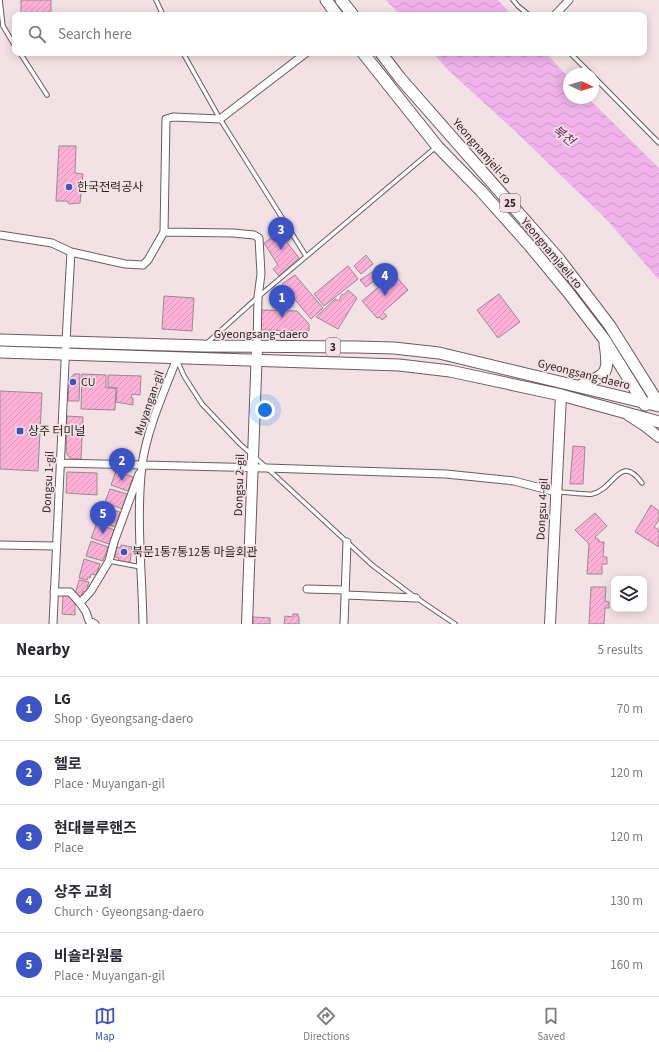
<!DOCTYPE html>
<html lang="en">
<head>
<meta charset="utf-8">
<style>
	:root { --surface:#fff; --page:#f2f2f3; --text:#2b2b33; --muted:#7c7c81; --line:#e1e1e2; --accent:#3c53c5 }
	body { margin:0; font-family:"Source Sans 3","Noto Sans KR",sans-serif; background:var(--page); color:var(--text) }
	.controls { position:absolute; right:12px; bottom:12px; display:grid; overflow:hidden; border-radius:8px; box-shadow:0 2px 10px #0003 }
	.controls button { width:36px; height:36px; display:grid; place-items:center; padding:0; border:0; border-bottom:1px solid var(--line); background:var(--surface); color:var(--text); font:20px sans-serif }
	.compass { position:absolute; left:563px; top:68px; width:36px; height:36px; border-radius:50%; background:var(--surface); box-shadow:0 2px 10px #0003; rotate:94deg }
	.you { position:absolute; left:265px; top:410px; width:14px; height:14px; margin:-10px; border:3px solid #fff; border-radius:50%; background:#1a73e8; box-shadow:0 0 0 6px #1a73e833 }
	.badge { display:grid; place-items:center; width:26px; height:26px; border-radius:50%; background:var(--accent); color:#fff; font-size:13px; font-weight:700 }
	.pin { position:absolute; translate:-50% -33px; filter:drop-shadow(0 1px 2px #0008) }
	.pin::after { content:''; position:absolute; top:21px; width:14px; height:12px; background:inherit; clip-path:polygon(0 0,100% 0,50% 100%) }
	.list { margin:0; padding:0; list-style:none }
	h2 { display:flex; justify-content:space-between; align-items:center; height:52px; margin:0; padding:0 16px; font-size:17px }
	h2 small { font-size:13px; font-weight:400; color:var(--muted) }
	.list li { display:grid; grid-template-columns:26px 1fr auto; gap:12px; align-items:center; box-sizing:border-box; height:64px; padding:0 16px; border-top:1px solid var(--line) }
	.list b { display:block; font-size:15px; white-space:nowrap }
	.list p { margin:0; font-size:13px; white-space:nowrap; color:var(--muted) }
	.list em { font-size:13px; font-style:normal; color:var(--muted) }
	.icon { flex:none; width:22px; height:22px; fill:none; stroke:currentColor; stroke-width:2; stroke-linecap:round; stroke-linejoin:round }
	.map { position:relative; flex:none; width:659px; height:624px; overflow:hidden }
	.search { position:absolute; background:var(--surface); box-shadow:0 2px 10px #0003; left:12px; right:12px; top:12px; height:44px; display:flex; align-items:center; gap:10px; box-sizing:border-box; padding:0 14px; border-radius:8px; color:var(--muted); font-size:15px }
	.sheet { height:372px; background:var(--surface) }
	nav { display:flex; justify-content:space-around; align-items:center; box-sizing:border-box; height:56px; border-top:1px solid var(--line); background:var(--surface); font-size:11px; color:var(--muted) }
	nav a { display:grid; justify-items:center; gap:2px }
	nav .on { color:var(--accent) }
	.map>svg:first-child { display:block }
</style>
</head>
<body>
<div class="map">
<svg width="659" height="624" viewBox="0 0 659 624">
	<defs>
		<pattern id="water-waves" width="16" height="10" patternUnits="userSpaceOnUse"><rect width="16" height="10" fill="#efb2eb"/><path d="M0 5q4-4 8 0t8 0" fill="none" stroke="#cd99c9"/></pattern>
		<pattern id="building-hatch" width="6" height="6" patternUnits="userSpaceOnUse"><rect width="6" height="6" fill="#feb0d7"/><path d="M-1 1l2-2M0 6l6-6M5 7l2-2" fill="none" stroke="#da97b8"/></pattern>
	</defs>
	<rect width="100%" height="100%" fill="#f3e2e5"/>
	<path fill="url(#water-waves)" d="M386,0H498L512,15H400Z
		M433,53H546L569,78V98H588L659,168V280L608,221L515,131L449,71Z"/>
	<path fill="url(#building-hatch)" stroke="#988a90" d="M21,0H51V15H21Z
		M59,146H76L75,173L83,174L80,203L69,204L67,201H56Z
		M279,232L299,258L279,276L273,269L278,265L264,243Z
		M366,255L373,264L361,274L354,266Z
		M348,266L358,279L324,306L314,294Z
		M374,271L379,277L366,287L360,280Z
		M394,274L408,290L383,312L387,316L382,320L380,317L377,318L362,301Z
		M295,275L323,308L311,319L282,284Z
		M348,290L357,298L338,329L316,317L335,299L339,301L342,294L344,295Z
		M499,294L520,322L498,338L477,310Z
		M164,296L194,298L192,331L162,329Z
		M262,310L297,311L309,324V331L260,330Z
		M74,374H80L79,401H68L69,380Z
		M82,374L106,375V388H116L115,410L81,409Z
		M108,375L141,376L140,395L132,394L131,398H133V405L116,402L117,388L108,387Z
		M0,391L42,393L38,471L0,469Z
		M67,416L83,417L81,459H71L66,453Z
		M573,446L585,447L583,484H570Z
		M116,471L133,477L128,491L111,485Z
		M67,472L97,473V495L66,493Z
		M110,489L127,494L122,509L105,502Z
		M651,505L659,511V520L654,527L659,530V547L635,532Z
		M103,507L120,512L115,527L99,521Z
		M595,513L607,526L595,537L599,540V542H604L603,557H607V564H602V574H587L589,544L575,530Z
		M97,523L114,530L109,544L91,538Z
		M91,541L108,547L103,561L86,556Z
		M121,545L132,547L130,563L118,561L119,558L115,557L117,547L121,548Z
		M84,559L100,564L96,575L91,574L90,578L88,577L87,580L79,578Z
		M79,580L89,582L86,592L83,591L81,597L75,595Z
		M591,587H606L605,601L609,602V608H605L604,624H589Z
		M63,595L70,596L75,600V615L62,614Z
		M293,614H298V617H299V624H284L285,616L293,617Z
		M253,617L270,618V624H253Z"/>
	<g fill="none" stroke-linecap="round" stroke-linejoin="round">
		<g stroke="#6a5c5e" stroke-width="5.5">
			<path id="lane" d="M0,0L3,26L15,46
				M156,0L163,15
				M513,0L518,6L529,15
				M20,53L47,95
				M183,53L220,119L306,256
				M570,53L591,74
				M593,76L659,143
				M207,343L258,297L436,147
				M177,360L184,376L202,404L240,444L267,468L372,565L412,595L455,624
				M557,492C567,492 584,495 592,494C614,490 620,452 642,483
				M109,561L141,567"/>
		</g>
		<g stroke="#6a5c5e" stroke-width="9">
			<path id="street" d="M555,15L569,0
				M164,232L166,119L173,117L220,119L306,53
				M0,235L52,243L71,252L125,264L143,265L148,260L164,232L233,233L254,235L259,238L261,274L258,297L257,347
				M60,463L267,468L446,474L514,481L556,492
				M0,545L56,546
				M307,589L345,590
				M54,592H70L80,603L91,591L109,561L114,542L139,474
				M346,595L416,598
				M80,603L86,612L89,621L95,624
				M53,624L66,341L71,252
				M143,624C142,571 136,518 142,465C147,429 164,392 177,358
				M344,624L347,542"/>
		</g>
		<g stroke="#6a5c5e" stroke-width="12">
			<path id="secondary" d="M628,415L645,426L659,437
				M247,624L257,347
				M550,624L561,395"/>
		</g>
		<g stroke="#6a5c5e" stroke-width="13">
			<path id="primary" d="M326,0L337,15
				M341,0L353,15
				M363,53L437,146L481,191L530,246L568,292L604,339L645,405
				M381,53L400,78L559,259L610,326L659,404
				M0,340L204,346L356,347L394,348L439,353L659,406
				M0,352L399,365L450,371L561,395L659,422
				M579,386C606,375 610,375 605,344"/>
		</g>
		<use href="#lane" stroke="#fff" stroke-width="3.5"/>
		<use href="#street" stroke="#fff" stroke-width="7"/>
		<use href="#secondary" stroke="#fff" stroke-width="10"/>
		<use href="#primary" stroke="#fff" stroke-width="11"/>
	</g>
	<g fill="#3c53c5" stroke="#f3e2e5" stroke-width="1.5">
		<circle cx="69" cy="187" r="4"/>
		<circle cx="73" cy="382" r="4"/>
		<rect x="16" y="427" width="8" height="8" rx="2"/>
		<circle cx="124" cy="552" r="4"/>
	</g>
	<g text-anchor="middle" stroke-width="3.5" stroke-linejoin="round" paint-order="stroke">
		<g fill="#f3e2e5" stroke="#675d5f" stroke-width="1">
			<rect x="500" y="194" width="20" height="18" rx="3"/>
			<rect x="326" y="338" width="14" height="18" rx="3"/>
		</g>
		<g font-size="11" font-weight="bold" fill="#2b2425">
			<text x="510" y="207">25</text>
			<text x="333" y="351">3</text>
		</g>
		<g font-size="12" fill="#2b2425" stroke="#f3e2e5">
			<text transform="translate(482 151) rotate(49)" y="4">Yeongnamjeil-ro</text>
			<text transform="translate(552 253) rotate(50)" y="4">Yeongnamjaeil-ro</text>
			<text x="261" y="338">Gyeongsang-daero</text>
			<text transform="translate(584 374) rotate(14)" y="4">Gyeongsang-daero</text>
			<text transform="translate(149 403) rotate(-71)" y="4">Muyangan-gil</text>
			<text transform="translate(48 482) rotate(-87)" y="4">Dongsu 1-gil</text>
			<text transform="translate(239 485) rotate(-88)" y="4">Dongsu 2-gil</text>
			<text transform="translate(542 509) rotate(-87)" y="4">Dongsu 4-gil</text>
		</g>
		<g font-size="12" fill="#2b2425" stroke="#f3e2e5" text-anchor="start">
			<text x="77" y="191">한국전력공사</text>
			<text x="81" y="386">CU</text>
			<text x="28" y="435">상주 터미널</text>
			<text x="132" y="556">북문1통7통12통 마을회관</text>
		</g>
		<g font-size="13" font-style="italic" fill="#6b256a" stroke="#f3e2e5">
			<text transform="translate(564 135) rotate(38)" y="5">북천</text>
		</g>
	</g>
</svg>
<div class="controls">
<button><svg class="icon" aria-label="layers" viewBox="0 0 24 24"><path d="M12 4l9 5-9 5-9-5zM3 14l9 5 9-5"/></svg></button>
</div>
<svg class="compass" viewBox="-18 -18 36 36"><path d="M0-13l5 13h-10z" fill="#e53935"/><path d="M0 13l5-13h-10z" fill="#7c7c81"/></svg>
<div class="you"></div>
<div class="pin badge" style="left:282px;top:318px">1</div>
<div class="pin badge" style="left:122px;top:481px">2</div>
<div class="pin badge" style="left:281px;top:250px">3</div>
<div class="pin badge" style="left:385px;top:296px">4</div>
<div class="pin badge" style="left:103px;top:534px">5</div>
<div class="search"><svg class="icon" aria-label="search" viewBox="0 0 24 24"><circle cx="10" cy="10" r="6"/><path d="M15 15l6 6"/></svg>Search here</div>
</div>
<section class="sheet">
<h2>Nearby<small>5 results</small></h2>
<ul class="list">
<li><span class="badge">1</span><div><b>LG</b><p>Shop · Gyeongsang-daero</p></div><em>70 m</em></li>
<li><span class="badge">2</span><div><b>헬로</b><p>Place · Muyangan-gil</p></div><em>120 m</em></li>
<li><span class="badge">3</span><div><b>현대블루핸즈</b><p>Place</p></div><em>120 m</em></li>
<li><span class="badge">4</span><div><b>상주 교회</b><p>Church · Gyeongsang-daero</p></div><em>130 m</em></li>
<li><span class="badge">5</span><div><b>비숄라원룸</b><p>Place · Muyangan-gil</p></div><em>160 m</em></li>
</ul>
</section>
<nav>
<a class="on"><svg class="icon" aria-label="map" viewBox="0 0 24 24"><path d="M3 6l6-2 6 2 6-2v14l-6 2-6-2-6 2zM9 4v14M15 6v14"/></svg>Map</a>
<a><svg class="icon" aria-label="directions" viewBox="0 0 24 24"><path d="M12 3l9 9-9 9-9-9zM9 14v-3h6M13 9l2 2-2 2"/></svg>Directions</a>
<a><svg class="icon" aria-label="saved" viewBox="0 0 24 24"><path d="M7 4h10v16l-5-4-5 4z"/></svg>Saved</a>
</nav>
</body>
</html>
